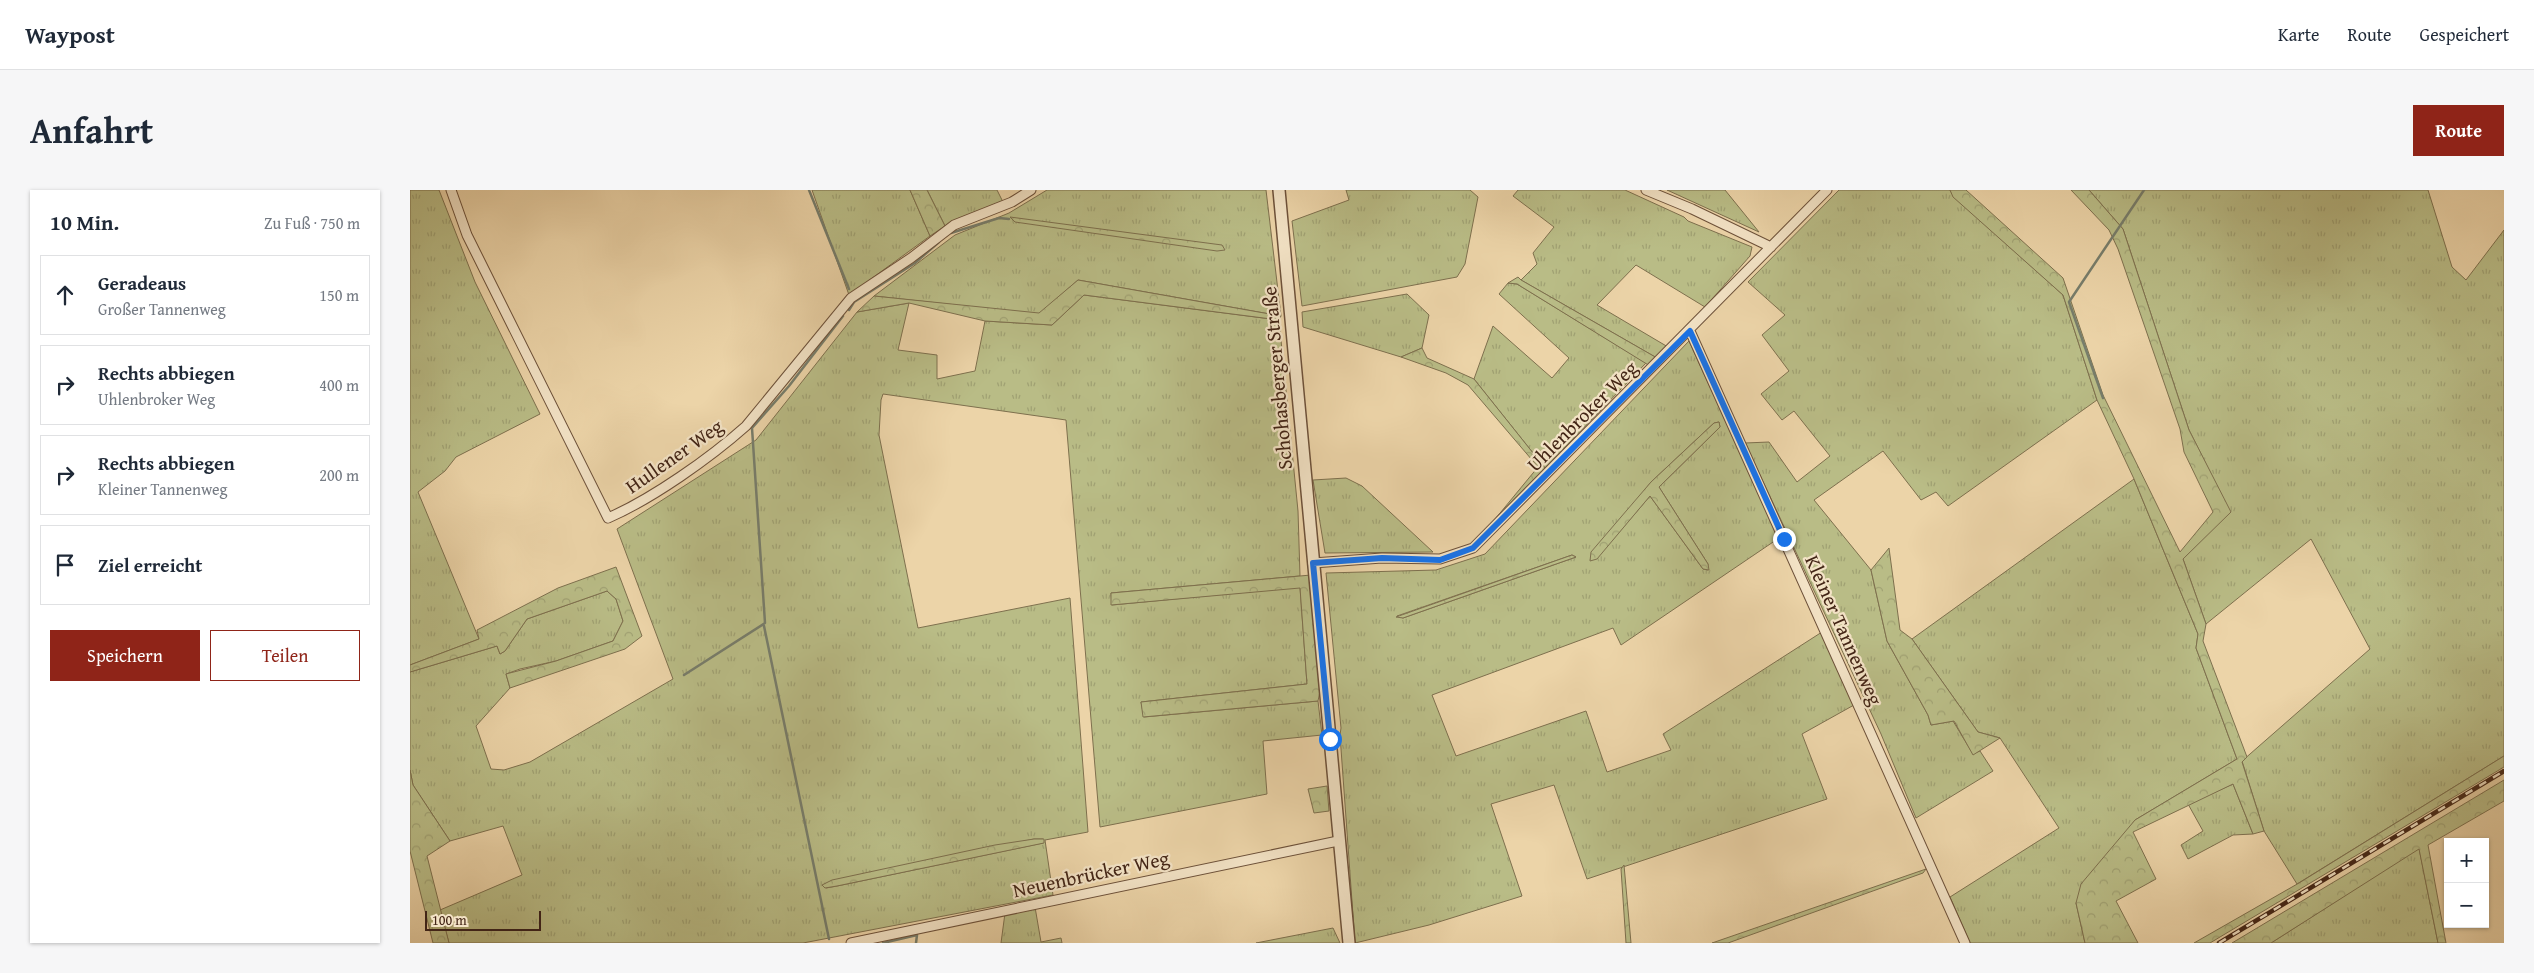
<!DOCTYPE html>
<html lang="de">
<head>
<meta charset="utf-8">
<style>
	:root { --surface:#fff; --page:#f6f6f7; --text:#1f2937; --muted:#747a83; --line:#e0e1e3; --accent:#8f2418 }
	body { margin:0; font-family:"Gentium Book Plus",serif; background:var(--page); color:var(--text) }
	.controls { position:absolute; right:15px; bottom:15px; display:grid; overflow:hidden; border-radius:0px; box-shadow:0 1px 4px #0004 }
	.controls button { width:45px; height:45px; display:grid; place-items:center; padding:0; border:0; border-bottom:1px solid var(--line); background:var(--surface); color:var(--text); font:25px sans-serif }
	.scale { position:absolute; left:15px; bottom:12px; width:116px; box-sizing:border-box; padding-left:5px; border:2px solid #432516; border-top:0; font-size:14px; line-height:18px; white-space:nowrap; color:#432516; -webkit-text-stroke:4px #f3e3c6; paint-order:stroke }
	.stop { position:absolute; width:15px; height:15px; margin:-11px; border:4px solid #1a73e8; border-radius:50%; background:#fff }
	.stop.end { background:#1a73e8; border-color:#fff; box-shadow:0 1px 5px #0008 }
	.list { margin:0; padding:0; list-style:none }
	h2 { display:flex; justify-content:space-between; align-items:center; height:65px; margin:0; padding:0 20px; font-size:21px }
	h2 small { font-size:16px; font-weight:400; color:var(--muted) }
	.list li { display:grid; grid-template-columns:32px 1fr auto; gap:15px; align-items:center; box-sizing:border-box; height:80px; margin:0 10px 10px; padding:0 10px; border:1px solid var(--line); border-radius:0px }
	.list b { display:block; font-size:19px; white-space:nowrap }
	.list p { margin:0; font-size:16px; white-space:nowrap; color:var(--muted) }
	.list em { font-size:16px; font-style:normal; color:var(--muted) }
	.actions { display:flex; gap:10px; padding:15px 20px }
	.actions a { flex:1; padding:11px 0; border:1px solid var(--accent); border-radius:0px; text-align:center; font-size:18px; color:var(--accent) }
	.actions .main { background:var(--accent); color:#fff }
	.icon { flex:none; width:28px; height:28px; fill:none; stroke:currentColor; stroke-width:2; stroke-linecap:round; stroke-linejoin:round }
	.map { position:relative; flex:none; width:2094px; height:753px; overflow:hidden; border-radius:0px }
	header { display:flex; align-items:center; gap:30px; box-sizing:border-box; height:70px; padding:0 25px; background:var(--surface); border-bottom:1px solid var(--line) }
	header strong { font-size:24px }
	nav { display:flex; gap:28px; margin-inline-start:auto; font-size:18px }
	.intro { display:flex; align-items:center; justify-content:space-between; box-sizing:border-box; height:120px; padding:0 30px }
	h1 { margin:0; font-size:35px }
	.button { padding:12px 22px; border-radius:0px; background:var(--accent); color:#fff; font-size:18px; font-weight:700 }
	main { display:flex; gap:30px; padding:0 30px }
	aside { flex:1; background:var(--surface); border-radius:0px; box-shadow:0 1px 4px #0004 }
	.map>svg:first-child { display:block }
</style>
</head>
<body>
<header>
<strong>Waypost</strong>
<nav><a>Karte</a><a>Route</a><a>Gespeichert</a></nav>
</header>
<div class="intro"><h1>Anfahrt</h1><a class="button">Route</a></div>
<main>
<aside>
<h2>10 Min.<small>Zu Fuß · 750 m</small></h2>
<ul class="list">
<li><svg class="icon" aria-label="ahead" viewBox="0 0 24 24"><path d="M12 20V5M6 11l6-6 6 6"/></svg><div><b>Geradeaus</b><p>Großer Tannenweg</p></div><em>150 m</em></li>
<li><svg class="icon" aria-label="right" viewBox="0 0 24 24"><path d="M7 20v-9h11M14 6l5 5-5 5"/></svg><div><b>Rechts abbiegen</b><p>Uhlenbroker Weg</p></div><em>400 m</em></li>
<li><svg class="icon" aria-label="right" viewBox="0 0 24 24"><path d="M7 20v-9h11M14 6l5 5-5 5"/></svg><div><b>Rechts abbiegen</b><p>Kleiner Tannenweg</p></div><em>200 m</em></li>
<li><svg class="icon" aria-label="arrive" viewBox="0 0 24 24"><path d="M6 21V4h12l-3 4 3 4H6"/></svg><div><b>Ziel erreicht</b></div></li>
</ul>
<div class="actions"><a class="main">Speichern</a><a>Teilen</a></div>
</aside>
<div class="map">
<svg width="2094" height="753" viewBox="0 0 2094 753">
	<defs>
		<pattern id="grass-tufts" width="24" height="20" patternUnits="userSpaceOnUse" patternTransform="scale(1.25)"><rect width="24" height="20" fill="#b9bc86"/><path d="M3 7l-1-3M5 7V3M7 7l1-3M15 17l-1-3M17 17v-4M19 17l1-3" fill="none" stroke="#a0a173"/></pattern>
		<pattern id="forest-crowns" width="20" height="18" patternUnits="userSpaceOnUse" patternTransform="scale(1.25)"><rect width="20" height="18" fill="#b9bc86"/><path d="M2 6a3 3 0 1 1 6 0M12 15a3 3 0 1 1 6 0" fill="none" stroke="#a0a173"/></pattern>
	</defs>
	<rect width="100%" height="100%" fill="#ecd4a8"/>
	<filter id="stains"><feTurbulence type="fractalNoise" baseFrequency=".004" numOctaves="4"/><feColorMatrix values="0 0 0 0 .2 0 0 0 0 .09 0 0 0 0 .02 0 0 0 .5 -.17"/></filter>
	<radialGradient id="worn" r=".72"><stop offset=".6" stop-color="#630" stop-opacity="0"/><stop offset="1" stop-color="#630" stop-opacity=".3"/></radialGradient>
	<path fill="url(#grass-tufts)" stroke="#7e704e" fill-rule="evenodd" d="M0,0H29L65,92L130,224L46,267L35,281L8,302L69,449L0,475Z
		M402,0H500L520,46L439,105Z
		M517,0H587L593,12L535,36Z
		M637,0H856L871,126L668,90L629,124L464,106L545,45L599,23Z
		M936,0H1060L1068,7L1055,74L1047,87L892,116L882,31L939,10Z
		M1108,0H1215L1274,27L1278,31L1342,57L1340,66L1295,117L1226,75L1187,115L1258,157L1247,168L1111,90L1127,74L1123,63L1144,37L1103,6Z
		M1257,0H1315L1349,42Z
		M1429,0H1540L1544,7L1653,105L1687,210L1538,316L1526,302L1511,310L1473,261L1404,310L1461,380L1477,451L1518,525L1521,535L1543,531L1563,564L1570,561L1583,581L1506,628L1471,544L1335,253L1359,252L1387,292L1420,266L1384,221L1372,230L1351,204L1379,181L1352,145L1375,125L1338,92Z
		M1679,0H2018L2042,77L2056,90L2094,40V566L1887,694L1854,641L1832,571L1960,459L1901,349L1796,434L1773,369L1820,322L1779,240L1713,39Z
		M1098,93L1107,94L1236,173L1135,278L1064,189L1083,136L1142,188L1159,168L1089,104Z
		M997,104L1019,125L1012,158L991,167L893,137L892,122Z
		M674,105L869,130L888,321L890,386L701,403L702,415L890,397L897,494L731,512L734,527L908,511L912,545L853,551L857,604L690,637L656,230L473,204L471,210L469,245L508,438L660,408L678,642L635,650L643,705L393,753H39L30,720L112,685L93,636L40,651L3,595L0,580V482L87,456L90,464L95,461L117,429L197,401L206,409L213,431L203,451L146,471L110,479L96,484L100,498L66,536L81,579L94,580L120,572L263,489L207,339L346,250L447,122L499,113L488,160L527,165V189L565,181L575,131L642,135ZM624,649H633V653L427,696L416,698L413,695Z
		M1279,151L1369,348L1211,455L1203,438L1022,505L1046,566L1176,521L1197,582L1261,560L1253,544L1412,442L1444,515L1392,544L1417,609L1177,689L1144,595L1081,614L1112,706L1019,735L945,753L930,545L931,538L916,383L1026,380L1075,364ZM1309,232L1310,237L1249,297L1298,374V380L1293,379L1240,306L1187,368L1180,370L1241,292L1304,233ZM1162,365L1166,367L993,428L987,426Z
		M936,288L952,296L1023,362L915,363L903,290Z
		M1724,289L1788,444L1786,458L1827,569L1725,630L1666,713L1675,753H1560L1540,707L1649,638L1590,548L1568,542L1502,449Z
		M1823,594L1843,644L1823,645L1778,669L1771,655L1793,641L1778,614Z
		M2009,658L2028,753H1861Z
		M625,717L631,752L651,748L652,753H591L595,723Z
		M923,738L930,753H846Z"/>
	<path fill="url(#forest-crowns)" stroke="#7e704e" d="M500,0H517L535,36L520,46Z
		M1540,0H1556L1653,88L1693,205L1770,362L1803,322L1774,262L1770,239L1708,59L1699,40L1661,0H1679L1713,39L1779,240L1821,322L1773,369L1796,434L1793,451L1837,567L1832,572L1854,641L1843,644L1823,594L1723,642L1746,689L1706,711L1728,753H1675L1666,713L1671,694L1725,630L1827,569L1786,458L1788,444L1724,289L1687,210L1653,105L1543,7Z
		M600,27L812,55L815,60L807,61L605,32Z
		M1108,87L1111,90L1247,168L1240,176L1107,94L1098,93Z
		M668,90L871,126L869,130L674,105L642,135L575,131L499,113L447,122L464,106L629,123Z
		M1012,158L1017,168L1064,189L1135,278L1136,285L1081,334L1128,277L1058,195L1036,183L991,167Z
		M1309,232L1310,237L1249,297L1298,374L1299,380L1293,379L1240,306L1187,369L1180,371L1181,362L1241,292L1304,233Z
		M1479,358L1490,440L1502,449L1568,542L1590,548L1563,565L1544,531L1521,535L1518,525L1477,451L1461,380Z
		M1162,365L1166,367L993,428L986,427Z
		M206,377L232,446L215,459L100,498L96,484L146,471L203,451L213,431L206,409L197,401L117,429L95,461L90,464L87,456L0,482V475L69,449L67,440L148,398Z
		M901,385L910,501L908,511L733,527L731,512L897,494L890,398L701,415V403Z
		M2094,566V577L1800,753H1784L1889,693Z
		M0,580L3,595L40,651L17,666L39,753H23L0,661Z
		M2094,590V611L2018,655L2036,753H2028L2009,659L1861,753H1822Z
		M917,596L919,621L904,623L898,599Z
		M624,649H634V653L427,696L415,698L412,695L422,690L585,655Z
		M1214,675L1221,753H1216L1211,679Z
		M1516,679L1513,683L1318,753H1302Z"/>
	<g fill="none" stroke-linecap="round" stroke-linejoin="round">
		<path stroke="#777d6b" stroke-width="2.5" d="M399,0L439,99
			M541,43L589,28L599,29
			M439,120L444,112L505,73L529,52
			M1693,208L1659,112L1734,0
			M354,436L419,749
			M274,485L355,433L342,238L379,196L433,126
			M473,753L507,745L506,753"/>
		<g stroke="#6d513a" stroke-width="11">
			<path id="minor" d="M41,0L57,45L198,328C242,309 300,268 336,236L441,108L501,68L544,35L602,12L621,0
				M1236,0L1282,19L1361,57
				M1280,141L1555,753
				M903,373L972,368L1030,369L1063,358L1417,0
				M441,753L928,651"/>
		</g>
		<g stroke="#6d513a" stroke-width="14">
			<path id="tertiary" d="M869,0L939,753"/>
		</g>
		<use href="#minor" stroke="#f3e3c6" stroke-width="9"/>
		<use href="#tertiary" stroke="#f3e3c6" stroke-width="11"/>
		<g stroke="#432516" stroke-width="4.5">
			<path id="rail" d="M1809,753L2094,581"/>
		</g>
		<use href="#rail" stroke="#f3e3c6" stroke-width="2.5" stroke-dasharray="8" stroke-linecap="butt"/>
	</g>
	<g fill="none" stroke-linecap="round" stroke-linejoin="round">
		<path stroke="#1a73e8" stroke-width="6" d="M920,549L903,373L972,368L1030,370L1063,358L1280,141L1374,349"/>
	</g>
	<g text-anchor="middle" stroke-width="4.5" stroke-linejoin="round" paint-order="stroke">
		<g font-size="20" fill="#432516" stroke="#f3e3c6">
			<text transform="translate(867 188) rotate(-95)" y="7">Schohasberger Straße</text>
			<text transform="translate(1172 226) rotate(-45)" y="7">Uhlenbroker Weg</text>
			<text transform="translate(264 266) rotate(-35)" y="7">Hullener Weg</text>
			<text transform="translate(1434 440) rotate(66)" y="7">Kleiner Tannenweg</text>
			<text transform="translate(681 684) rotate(-12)" y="7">Neuenbrücker Weg</text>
		</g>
	</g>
	<rect width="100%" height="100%" filter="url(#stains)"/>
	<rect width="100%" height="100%" fill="url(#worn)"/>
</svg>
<div class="controls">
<button>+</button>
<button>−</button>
</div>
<div class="scale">100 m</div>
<div class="stop" style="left:920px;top:549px"></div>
<div class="stop end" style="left:1374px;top:349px"></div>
</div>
</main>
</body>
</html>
